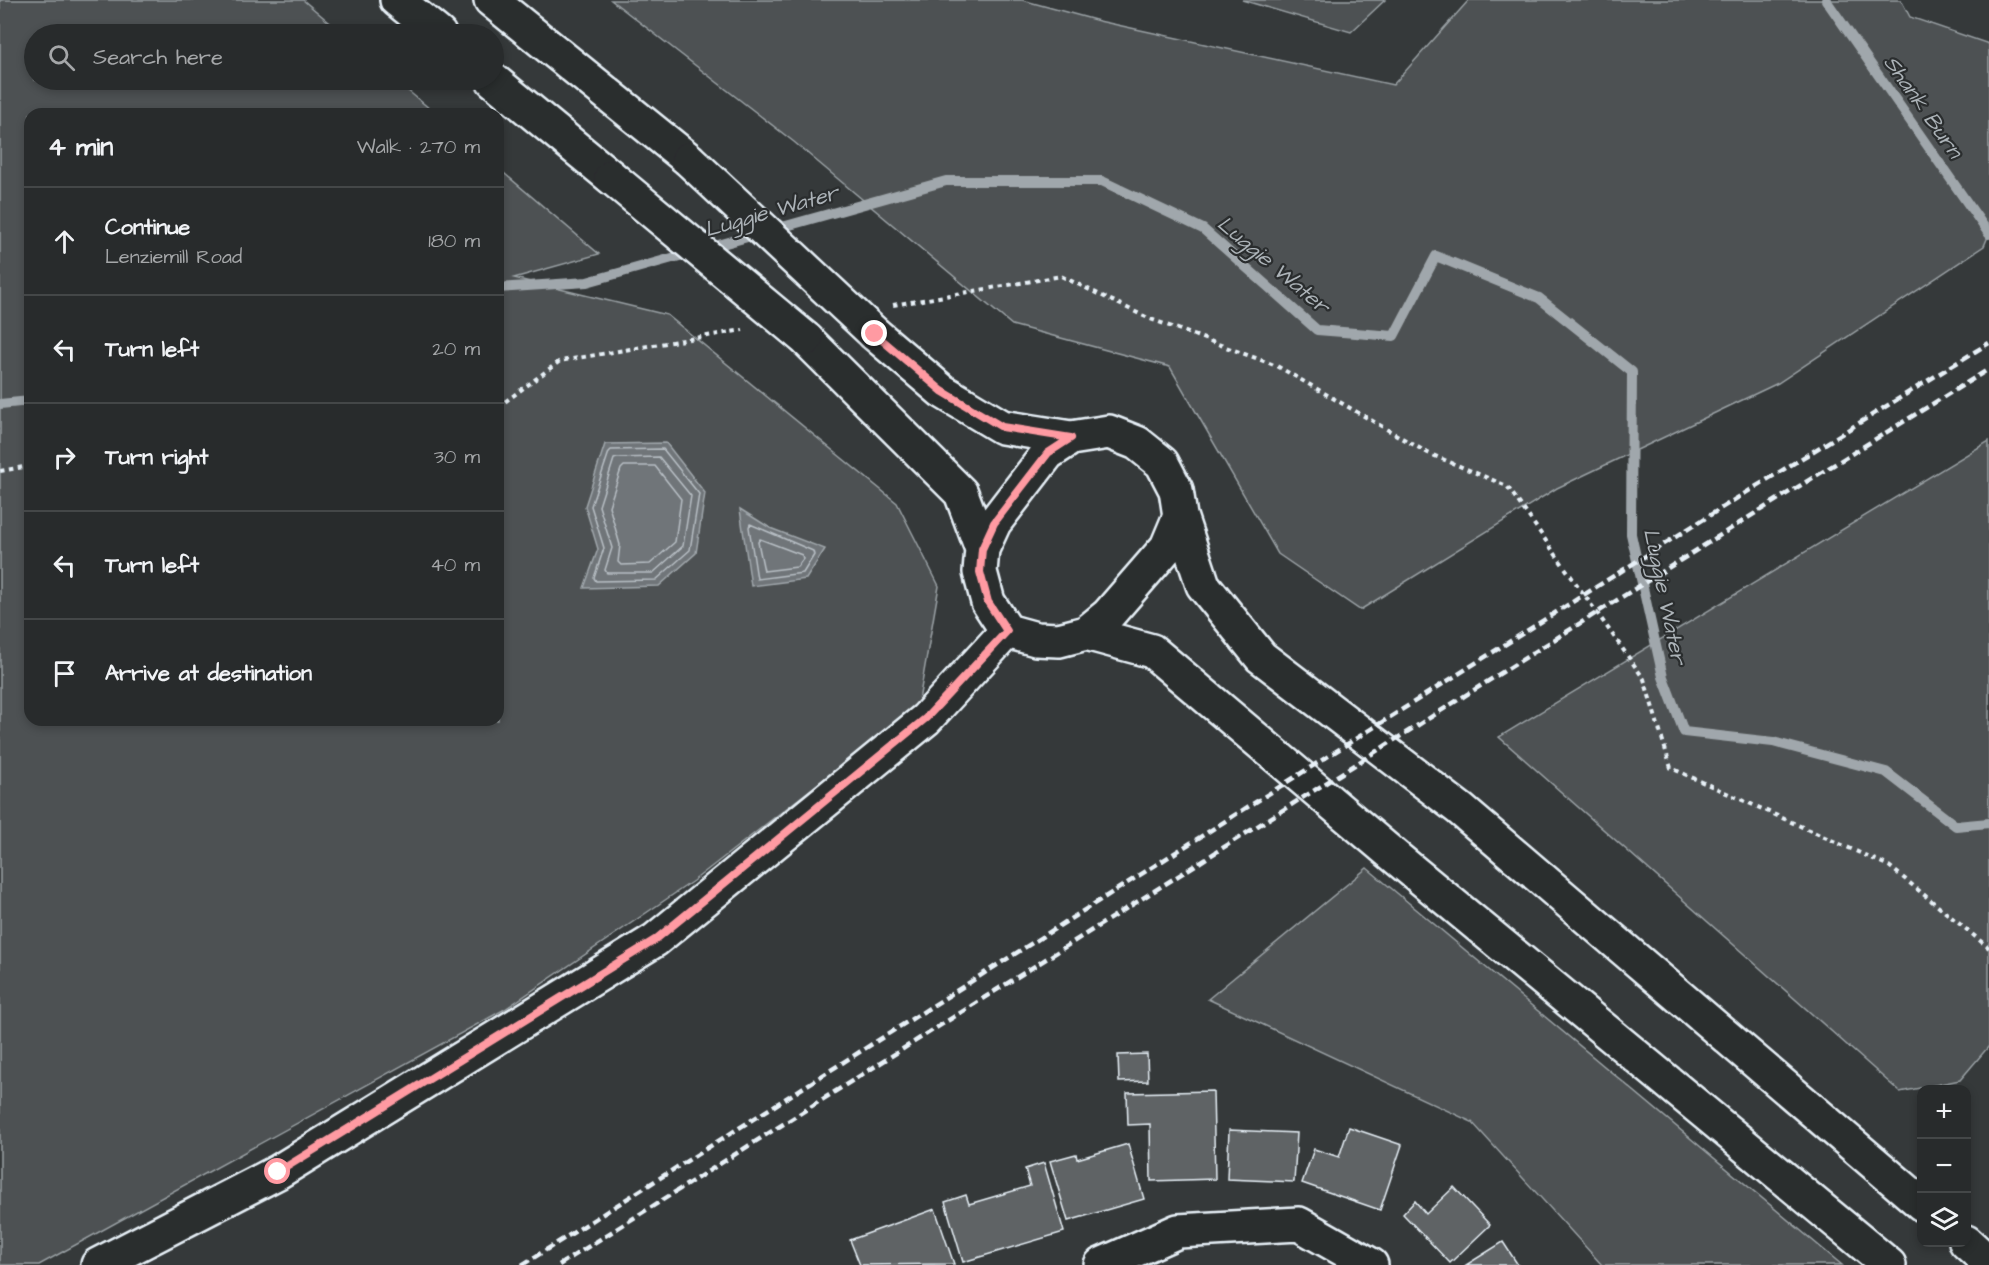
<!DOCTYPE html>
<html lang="en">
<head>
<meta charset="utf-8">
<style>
	:root { --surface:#282b2c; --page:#303334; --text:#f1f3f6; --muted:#a5a7a9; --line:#444748 }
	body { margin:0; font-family:"Architects Daughter",sans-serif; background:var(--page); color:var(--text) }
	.controls { position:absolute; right:18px; bottom:18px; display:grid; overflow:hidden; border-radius:12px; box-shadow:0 3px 9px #0003 }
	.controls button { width:54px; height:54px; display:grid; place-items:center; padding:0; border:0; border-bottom:2px solid var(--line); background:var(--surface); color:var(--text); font:30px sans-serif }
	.stop { position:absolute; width:18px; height:18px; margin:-14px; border:4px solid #ff9aa2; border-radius:50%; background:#fff }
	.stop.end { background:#ff9aa2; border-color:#fff; box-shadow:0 2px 6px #0008 }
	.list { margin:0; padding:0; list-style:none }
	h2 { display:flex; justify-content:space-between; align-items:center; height:78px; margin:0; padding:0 24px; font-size:26px }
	h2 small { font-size:20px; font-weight:400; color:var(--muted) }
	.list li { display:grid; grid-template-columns:39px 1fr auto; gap:18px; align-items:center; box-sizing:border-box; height:108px; padding:0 24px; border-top:2px solid var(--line) }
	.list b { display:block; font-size:22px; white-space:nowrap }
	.list p { margin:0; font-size:20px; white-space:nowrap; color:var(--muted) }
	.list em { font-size:20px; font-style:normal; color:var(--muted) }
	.icon { flex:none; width:33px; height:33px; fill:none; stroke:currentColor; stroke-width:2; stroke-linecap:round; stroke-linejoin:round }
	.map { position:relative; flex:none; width:1989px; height:1265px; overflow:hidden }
	.search { position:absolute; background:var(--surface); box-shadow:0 3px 9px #0003; left:24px; top:24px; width:480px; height:66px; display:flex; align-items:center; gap:15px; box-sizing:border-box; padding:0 21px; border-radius:33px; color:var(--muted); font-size:22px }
	.panel { position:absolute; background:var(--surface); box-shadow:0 3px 9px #0003; left:24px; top:108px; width:480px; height:618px; border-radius:18px }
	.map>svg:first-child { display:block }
</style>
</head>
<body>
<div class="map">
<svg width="1989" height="1265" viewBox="0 0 1989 1265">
	<rect width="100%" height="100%" fill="#35393a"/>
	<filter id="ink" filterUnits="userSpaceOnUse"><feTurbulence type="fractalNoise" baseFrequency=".0167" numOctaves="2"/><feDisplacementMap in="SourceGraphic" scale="12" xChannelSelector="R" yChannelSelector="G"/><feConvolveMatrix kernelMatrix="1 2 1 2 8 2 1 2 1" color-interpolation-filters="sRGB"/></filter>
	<g filter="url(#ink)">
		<path fill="#4d5152" stroke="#9aa1a5" stroke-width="1.5" d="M0,0H303L343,34H34V80H395L436,114H30V720H498V168L599,254L514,278L667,315L897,503L939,586L918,706L693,881L505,1009L39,1265H0Z
			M611,0H1022L1099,21L1393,85L1469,0H1901L1910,17L1989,44V234L1984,246L1778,383L1557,488L1360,610L1278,554L1170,367L1012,325L794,142Z
			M1242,0H1385L1351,32Z
			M1989,441V1046L1960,1080L1900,1092L1499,737Z
			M1367,868L1842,1265H1602L1472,1122L1208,999Z"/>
		<path fill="#707579" stroke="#a0a7ac" stroke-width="1.5" d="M666,443L705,493L696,553L659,586L584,588L598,549L585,506L605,444Z
			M740,509L770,528L825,549L806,579L751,586Z"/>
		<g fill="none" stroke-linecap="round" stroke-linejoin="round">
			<path stroke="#b8bfc5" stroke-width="1.5" d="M663,449L699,494L690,550L656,580L596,581L594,578L604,548L591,506L609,452L611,450Z
				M659,457L691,496L683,546L653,573H607L605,570L612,548L599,506L614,459L617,458Z
				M624,466H655L681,499L675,542L650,564L621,565L618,562L620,545L609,506L621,469Z
				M750,524L813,551L814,555L803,573L757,579L749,527Z
				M760,539L802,555L803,559L797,567L764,571L758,542Z"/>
			<path stroke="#a0a7ac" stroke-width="10" d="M1826,0L1989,234
				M498,288L587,282L946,181H1102L1203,229L1317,330L1394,336L1436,256L1539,298L1632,372L1631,534L1663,677L1684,732L1773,742L1886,772L1956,826L1989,823
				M0,404L30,401"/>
		</g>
		<path fill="#5f6365" stroke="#e8f1f8" stroke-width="1.5" d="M1147,1054L1148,1081L1119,1082L1118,1055Z
			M1213,1091L1215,1179L1151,1181L1150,1124L1128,1125L1127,1093Z
			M1349,1127L1402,1145L1380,1210L1302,1183L1314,1149L1339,1157Z
			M1229,1130L1297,1133L1294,1182L1227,1179Z
			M1128,1144L1144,1199L1068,1221L1050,1161L1076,1154L1077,1159Z
			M1044,1163L1064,1232L963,1262L945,1202L966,1195L969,1204L1030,1186L1025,1169Z
			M1454,1187L1490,1225L1450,1263L1403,1214L1415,1201L1426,1214Z
			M935,1209L954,1264L860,1265L850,1240Z
			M1503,1242L1518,1265H1466Z"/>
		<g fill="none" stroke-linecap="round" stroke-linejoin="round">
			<g stroke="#e8f1f8" stroke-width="38">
				<path id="street" d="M1101,1265L1178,1231L1299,1224L1371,1265"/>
			</g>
			<g stroke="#e8f1f8" stroke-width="38">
				<path id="secondary" d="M98,1265L278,1172L655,940L926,719L1007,631"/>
			</g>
			<g stroke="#e8f1f8" stroke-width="38">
				<path id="primary" d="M397,0L439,34
					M491,0L688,159
					M493,80L611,177
					M875,334L942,391L1002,427L1071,438
					M806,339L961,493L982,549
					M1109,432L1137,443L1162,463L1176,490L1180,516L1167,547L1108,615L1086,633L1059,640L1036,639L1007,631L988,602L980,572L982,549L994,523L1048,453L1071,438Z
					M1180,516L1203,585L1261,657L1460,809L1922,1204
					M1086,633L1152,651L1399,860L1889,1265
					M1966,1242L1989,1263"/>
			</g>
			<path stroke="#e8f1f8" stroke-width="4" stroke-dasharray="4.5 4.5" stroke-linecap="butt" d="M893,305L1061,276L1148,318L1277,366L1428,453L1507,486L1644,679L1671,768L1889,866L1989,948
				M498,407L560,361L743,330
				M0,471L30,466"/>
			<use href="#street" stroke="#2a2d2e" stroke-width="33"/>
			<use href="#secondary" stroke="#2a2d2e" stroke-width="33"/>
			<use href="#primary" stroke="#2a2d2e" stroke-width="33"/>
			<path stroke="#e8f1f8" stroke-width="4.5" stroke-dasharray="9 4.5" stroke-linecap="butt" d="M522,1265L1734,500L1989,343
				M559,1265L1746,519L1989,369"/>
			<g stroke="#e8f1f8" stroke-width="38" stroke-linecap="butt">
				<path id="primary-bridge" d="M688,159L875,334
					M611,177L806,339"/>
			</g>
			<use href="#primary-bridge" stroke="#2a2d2e" stroke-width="33"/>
		</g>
	</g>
	<g fill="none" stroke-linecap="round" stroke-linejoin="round" filter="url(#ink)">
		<path stroke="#ff9aa2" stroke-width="8" d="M278,1172L655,940L926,718L1007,631L988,602L980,572L982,549L994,523L1048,453L1071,438L1002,427L942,391L875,334"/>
	</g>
	<g text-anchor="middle" stroke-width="4.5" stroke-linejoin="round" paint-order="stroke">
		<g font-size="22" font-style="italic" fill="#acb3b8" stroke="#2a2d2e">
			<text transform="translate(1924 106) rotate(55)" y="8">Shank Burn</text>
			<text transform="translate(771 210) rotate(-16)" y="8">Luggie Water</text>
			<text transform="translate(1274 264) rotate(40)" y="8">Luggie Water</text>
			<text transform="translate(1666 596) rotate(78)" y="8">Luggie Water</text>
		</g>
	</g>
</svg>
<div class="controls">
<button>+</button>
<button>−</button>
<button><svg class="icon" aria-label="layers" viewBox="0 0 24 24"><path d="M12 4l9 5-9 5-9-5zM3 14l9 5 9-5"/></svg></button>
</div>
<div class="stop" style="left:278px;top:1172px"></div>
<div class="stop end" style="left:875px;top:334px"></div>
<div class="search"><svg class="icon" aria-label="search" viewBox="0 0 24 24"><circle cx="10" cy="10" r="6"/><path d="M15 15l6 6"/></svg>Search here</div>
<section class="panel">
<h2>4 min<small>Walk · 270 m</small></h2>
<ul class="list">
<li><svg class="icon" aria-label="ahead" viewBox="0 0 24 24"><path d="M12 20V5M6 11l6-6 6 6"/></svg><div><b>Continue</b><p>Lenziemill Road</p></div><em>180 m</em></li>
<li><svg class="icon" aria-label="left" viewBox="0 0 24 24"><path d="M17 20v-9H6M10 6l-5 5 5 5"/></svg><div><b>Turn left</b></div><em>20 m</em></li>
<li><svg class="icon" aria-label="right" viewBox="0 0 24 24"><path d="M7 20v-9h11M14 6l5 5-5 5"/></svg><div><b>Turn right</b></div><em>30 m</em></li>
<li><svg class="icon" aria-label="left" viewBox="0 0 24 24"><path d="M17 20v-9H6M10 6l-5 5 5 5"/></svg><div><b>Turn left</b></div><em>40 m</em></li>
<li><svg class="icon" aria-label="arrive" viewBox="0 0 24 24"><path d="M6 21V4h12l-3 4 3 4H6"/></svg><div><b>Arrive at destination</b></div></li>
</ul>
</section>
</div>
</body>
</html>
